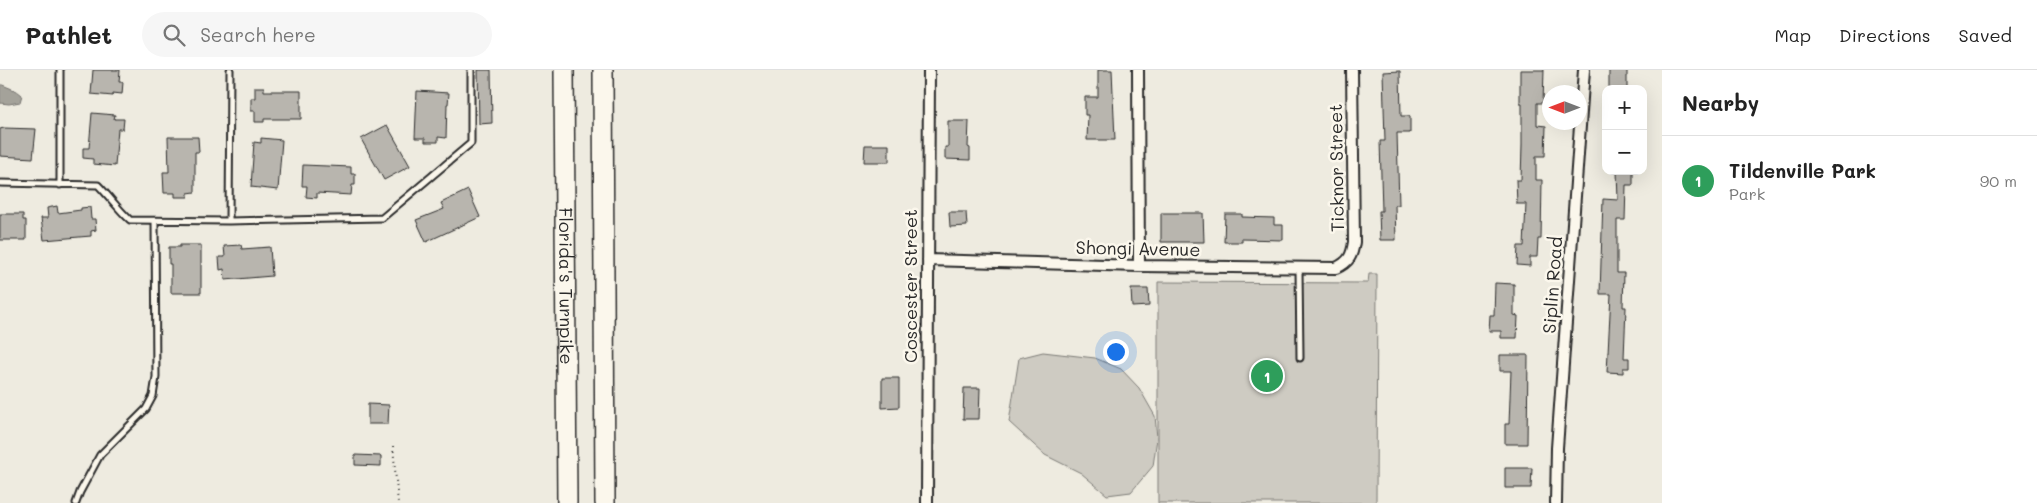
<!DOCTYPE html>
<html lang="en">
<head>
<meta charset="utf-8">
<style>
	:root { --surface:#fff; --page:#f6f6f6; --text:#222; --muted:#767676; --line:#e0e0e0; --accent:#111827 }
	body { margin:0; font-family:Mali,sans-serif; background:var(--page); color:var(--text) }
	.controls { position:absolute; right:15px; top:15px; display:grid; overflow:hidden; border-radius:10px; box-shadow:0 5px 20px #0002 }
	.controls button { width:45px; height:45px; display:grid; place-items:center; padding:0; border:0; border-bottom:1px solid var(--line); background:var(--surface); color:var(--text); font:25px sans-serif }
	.compass { position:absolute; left:1542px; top:15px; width:45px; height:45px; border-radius:50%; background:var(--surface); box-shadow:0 5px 20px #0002; rotate:270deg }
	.you { position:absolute; left:1115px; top:281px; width:18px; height:18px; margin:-12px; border:4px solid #fff; border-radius:50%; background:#1a73e8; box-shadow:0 0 0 8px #1a73e833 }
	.badge { display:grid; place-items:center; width:32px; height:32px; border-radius:50%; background:var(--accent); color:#fff; font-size:16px; font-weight:700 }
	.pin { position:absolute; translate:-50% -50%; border:2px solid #fff; box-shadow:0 1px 5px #0006 }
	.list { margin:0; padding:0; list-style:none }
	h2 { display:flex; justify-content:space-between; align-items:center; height:65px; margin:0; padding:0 20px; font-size:21px }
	h2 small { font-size:16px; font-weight:400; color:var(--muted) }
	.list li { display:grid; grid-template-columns:32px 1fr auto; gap:15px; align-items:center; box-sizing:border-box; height:90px; padding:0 20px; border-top:1px solid var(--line) }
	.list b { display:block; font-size:19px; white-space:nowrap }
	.list p { margin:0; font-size:16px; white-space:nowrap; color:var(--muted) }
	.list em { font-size:16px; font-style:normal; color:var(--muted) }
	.icon { flex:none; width:28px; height:28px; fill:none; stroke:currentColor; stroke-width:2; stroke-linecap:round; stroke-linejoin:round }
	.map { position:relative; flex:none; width:1662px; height:433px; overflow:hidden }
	header { display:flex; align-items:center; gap:30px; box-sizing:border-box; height:70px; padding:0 25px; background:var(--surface); border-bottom:1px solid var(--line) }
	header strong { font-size:24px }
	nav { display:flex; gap:28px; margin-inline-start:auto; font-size:18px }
	.search { width:350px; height:45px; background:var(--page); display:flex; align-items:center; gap:12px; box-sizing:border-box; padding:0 18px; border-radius:28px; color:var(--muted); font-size:19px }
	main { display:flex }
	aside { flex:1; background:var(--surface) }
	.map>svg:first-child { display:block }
</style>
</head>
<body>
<header>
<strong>Pathlet</strong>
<div class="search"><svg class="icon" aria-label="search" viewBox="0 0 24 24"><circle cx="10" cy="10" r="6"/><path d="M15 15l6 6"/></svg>Search here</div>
<nav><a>Map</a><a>Directions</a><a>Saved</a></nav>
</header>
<main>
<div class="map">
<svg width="1662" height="433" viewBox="0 0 1662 433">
	<rect width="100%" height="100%" fill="#eeebe0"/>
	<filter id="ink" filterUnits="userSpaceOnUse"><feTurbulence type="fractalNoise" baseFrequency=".02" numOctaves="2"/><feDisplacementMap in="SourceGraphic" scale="10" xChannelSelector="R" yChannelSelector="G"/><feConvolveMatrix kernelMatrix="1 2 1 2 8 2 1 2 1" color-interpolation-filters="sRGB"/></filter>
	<g filter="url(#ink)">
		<path fill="#cecbc2" stroke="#7c7b76" d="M1369,204H1377L1376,433H1158V212L1368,213Z
			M1043,282L1095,288L1121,299L1139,318L1155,346L1157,368L1153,396L1131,422L1107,425L1081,403L1045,385L1009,352L1019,288Z"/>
		<path fill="#a4a29a" stroke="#74726e" d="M0,14L17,21L22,25L20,32L9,34L0,33Z"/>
		<path fill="#b8b5ae" stroke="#2b2b2b" d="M93,0H120L119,12H123L122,24L113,23V26L91,24Z
			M478,0H491L492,53L479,54Z
			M1098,0H1112L1115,70H1087L1088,45H1085V27H1098Z
			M1520,0H1544L1543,33H1537V55L1546,56L1545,86H1536V110H1542L1541,169H1538L1537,187H1530V196L1517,195L1518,176H1524L1526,134H1517L1516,110H1521L1522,75V33H1520Z
			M1609,0H1627V19H1609Z
			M1400,1L1401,46H1410V63H1397L1399,135H1395L1396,170H1380L1379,141H1382L1380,71H1385L1383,2Z
			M255,17H264V21H301V49H264V52H255V41H251V28H255Z
			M417,21L449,23L448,34H447L446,68L438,67V72H425V68H415Z
			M92,43L115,45L114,49H124L123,59H118L115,96L93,94V89L83,88V78H89Z
			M948,51H969L968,77L970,78V90L945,89V77H948Z
			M387,55L410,96L384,110L361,69Z
			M4,58L36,59L33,88L0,86V59Z
			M168,67H198L199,82H195V122L188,123V127H175V123H164L163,102H169Z
			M261,68L282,70L278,120L251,117L254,72L261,73Z
			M865,75H889V92H864Z
			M303,95L351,97V104H355V115H352L351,125L317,123V128L306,127L307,116H302Z
			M1617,101H1633V115H1626L1625,150H1617V203H1624L1623,237H1626L1624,288H1629V298H1623V303L1607,302L1611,224H1600L1603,129L1618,130Z
			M468,120L480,147L426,172L416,150L444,139L441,133Z
			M57,136L58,143L81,140V138L90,137L91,149H95L96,160L91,161V166L44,170L41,148H48L47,138Z
			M949,142H966L967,156L950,157Z
			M1161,143H1203L1204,172H1161Z
			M0,144H23V150H26V170H0Z
			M1225,144H1242V147L1274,148V155H1283V170L1242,169V172H1224Z
			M180,175H201V223H171V194H169V177H180Z
			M241,175L242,179L270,177L272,206L225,210L224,199L220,200L219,187H225L224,176Z
			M1495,213L1514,214V245L1518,246L1517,268H1501V261H1489L1490,245H1494Z
			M1131,219H1148L1149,236L1132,237Z
			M1500,285H1528L1527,374H1505V354H1509L1511,301H1500Z
			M882,308H899V337L882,338Z
			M964,318H980L979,349H963Z
			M368,334L389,335L388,354H368Z
			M355,385L381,386V396L355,395Z
			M1505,398H1532L1531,418H1505Z"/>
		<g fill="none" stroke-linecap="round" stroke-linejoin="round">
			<g stroke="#2b2b2b" stroke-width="9">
				<path id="service" d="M60,0V115
					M0,113L98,115C109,126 118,139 130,150L229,151L382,148L471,73V0
					M229,151L230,0
					M1299,199L1300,288
					M76,433L80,422L100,385L146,339L153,326L156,307L155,151"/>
			</g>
			<g stroke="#2b2b2b" stroke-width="14">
				<path id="minor" d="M1138,0L1139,196
					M928,190L1139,196L1336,198C1349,192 1352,186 1354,172L1352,0
					M927,433L929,0
					M1556,433L1557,378L1584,0"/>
			</g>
			<g stroke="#2b2b2b" stroke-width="22">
				<g id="motorway">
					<path id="s1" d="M564,0L567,433"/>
					<path d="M603,0L605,433"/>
				</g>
			</g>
			<path stroke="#2b2b2b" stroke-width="2" stroke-dasharray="1 4" stroke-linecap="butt" d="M393,376L398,433"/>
			<use href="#service" stroke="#fbf7ec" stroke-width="5"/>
			<use href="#minor" stroke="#fbf7ec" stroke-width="10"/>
			<use href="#motorway" stroke="#fbf7ec" stroke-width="19"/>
		</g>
	</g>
	<g text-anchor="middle" stroke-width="5" stroke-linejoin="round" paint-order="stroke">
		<g font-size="18" fill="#2b2b2b" stroke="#fbf7ec">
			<text transform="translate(1337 98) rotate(-91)" y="6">Ticknor Street</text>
			<text transform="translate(1138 179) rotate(1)" y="6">Shongi Avenue</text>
			<text transform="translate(1553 215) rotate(-86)" y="6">Siplin Road</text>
			<text dy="6" stroke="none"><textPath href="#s1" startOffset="216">Florida's Turnpike</textPath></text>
			<text transform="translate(911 216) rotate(-90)" y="6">Coscester Street</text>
		</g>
	</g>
</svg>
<div class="controls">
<button>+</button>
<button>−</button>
</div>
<svg class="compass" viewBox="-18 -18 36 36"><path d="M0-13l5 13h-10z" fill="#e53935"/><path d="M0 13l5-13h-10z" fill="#767676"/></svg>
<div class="you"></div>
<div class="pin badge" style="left:1267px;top:306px;background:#2e9e5b">1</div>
</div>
<aside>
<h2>Nearby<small></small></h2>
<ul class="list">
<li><span class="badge" style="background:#2e9e5b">1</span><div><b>Tildenville Park</b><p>Park</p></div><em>90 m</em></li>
</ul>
</aside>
</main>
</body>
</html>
